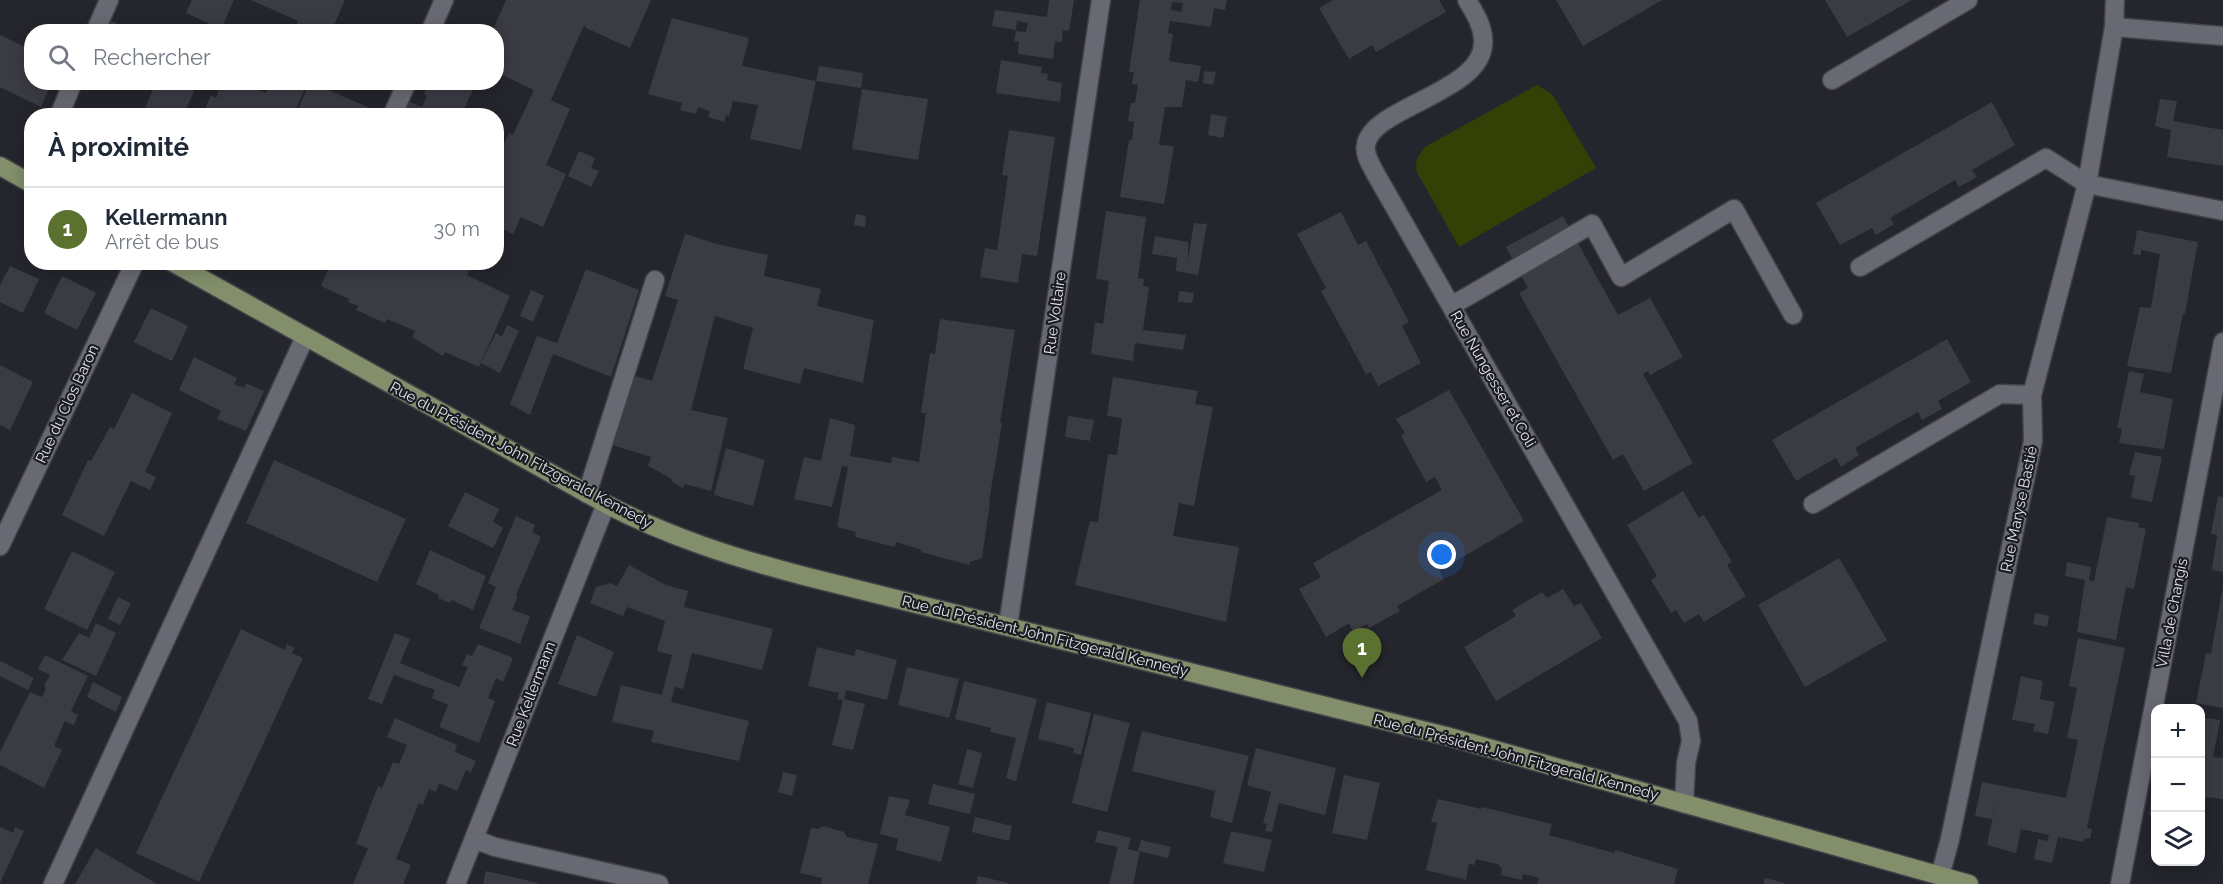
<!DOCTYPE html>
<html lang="fr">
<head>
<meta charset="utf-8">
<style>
	:root { --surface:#fff; --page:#f2f2f3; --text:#1f2937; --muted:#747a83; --line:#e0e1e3; --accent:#5a7130 }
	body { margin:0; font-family:Raleway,sans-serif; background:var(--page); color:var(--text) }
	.controls { position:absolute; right:18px; bottom:18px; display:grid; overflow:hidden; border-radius:12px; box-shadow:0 3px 15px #0003 }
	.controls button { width:54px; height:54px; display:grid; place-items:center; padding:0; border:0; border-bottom:2px solid var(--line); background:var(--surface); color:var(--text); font:30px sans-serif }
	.you { position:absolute; left:1442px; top:555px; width:21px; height:21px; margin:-15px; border:4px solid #fff; border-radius:50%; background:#1a73e8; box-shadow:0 0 0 9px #1a73e833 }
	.badge { display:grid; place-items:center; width:39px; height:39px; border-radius:50%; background:var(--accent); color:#fff; font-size:20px; font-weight:700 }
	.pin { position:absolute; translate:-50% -50px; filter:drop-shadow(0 2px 3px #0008) }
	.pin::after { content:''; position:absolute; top:32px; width:21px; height:18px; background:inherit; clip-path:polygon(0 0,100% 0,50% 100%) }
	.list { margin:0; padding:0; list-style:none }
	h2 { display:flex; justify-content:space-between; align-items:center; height:78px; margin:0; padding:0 24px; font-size:26px }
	h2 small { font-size:20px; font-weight:400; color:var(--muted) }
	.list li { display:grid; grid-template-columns:39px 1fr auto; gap:18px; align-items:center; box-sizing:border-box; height:84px; padding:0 24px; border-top:2px solid var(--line) }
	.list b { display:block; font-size:22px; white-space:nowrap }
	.list p { margin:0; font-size:20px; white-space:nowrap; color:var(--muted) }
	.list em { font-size:20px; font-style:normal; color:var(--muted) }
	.icon { flex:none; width:33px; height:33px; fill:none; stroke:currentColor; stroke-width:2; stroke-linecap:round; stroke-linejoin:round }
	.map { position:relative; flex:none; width:2223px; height:884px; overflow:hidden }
	.search { position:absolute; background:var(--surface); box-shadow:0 3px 15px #0003; left:24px; top:24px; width:480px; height:66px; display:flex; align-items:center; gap:15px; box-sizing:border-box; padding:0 21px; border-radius:24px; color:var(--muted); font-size:22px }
	.panel { position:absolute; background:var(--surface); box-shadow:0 3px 15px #0003; left:24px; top:108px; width:480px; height:162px; border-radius:24px }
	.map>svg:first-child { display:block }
</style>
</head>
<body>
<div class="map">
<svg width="2223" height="884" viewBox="0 0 2223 884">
	<rect width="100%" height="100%" fill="#25262d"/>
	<path fill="#334107" d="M1537,85L1552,94L1596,168L1459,247L1417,172C1414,162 1418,156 1425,147Z"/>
	<path fill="#3a3b43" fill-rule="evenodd" d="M192,0H234L221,29L186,13Z
		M251,0H345L331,32H293L298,21Z
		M506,0H651L630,48L586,28L584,25L551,100L570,109L546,165L566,174L543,227L521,217L513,234L496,226V168L500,161L496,160L509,133L513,135L534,90L496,72V32H492Z
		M1049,0H1074L1069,31L1063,30L1062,42L1055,41L1053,59L1018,54L1019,42L1014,41L1016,31L1026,32L1028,23L1017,21L1016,30L992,26L995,10L1047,17Z
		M1140,0H1227L1225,10L1214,8L1211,27L1170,21L1168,33L1173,34L1169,61L1201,66L1198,82L1186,80L1182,107H1165L1159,145L1174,146L1164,204L1120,197L1129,140H1132L1134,122L1128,121L1131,103H1135L1138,85L1132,84L1134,72H1129ZM1172,2L1183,3L1181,12L1171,10Z
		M1333,0H1439L1446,12L1376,52L1372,45L1349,59L1319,8Z
		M1556,0H1662L1583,46Z
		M1825,0H1912L1847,37Z
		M672,18L749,38L742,66L816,81L819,66L863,73L861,88L816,81L801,150L750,139L758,105L733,101L729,116L726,115L724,122L708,117L710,111L698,107L696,114L680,110L682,103L648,94Z
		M111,21L135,32H107Z
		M0,35L32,50V82H52L41,107L0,87Z
		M1001,60L1042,67L1041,73L1048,74L1047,80L1062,83L1060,102L996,93Z
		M1204,71L1216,72L1213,85L1203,83Z
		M156,82H198L183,116H149L143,113Z
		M222,82H242L266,93L270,82H308L293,116H202L211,95L216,98Z
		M310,82L379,112L378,116H295Z
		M430,82H477L463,111L473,116H398L405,100L422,107L427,96L424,94Z
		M862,89L928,99L918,160L852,149Z
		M2160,99L2177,101L2173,121L2223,130V166L2167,157L2171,130L2155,126Z
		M1992,102L2015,145L1972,170L1977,177L1959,187L1955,180L1890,218L1894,224L1876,235L1872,228L1840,245L1816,203Z
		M1211,114L1227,117L1223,138L1208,135Z
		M1009,130L1055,137L1037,256L1022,254L1018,283L980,277L985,248L997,250L1008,176L1002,175Z
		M579,151L595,158L591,168L599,171L591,187L568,176Z
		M1106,211L1146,217L1138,278L1144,279L1143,286L1149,287L1143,330L1186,335L1183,350L1135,343L1133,361L1091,354L1095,322L1103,324L1109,281L1096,279Z
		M1341,212L1358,245L1366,241L1409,322L1402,326L1421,363L1378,386L1371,372L1366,374L1321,291L1326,288L1297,234Z
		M856,214L866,216L865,227L854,225Z
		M1563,216L1618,315L1650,298L1683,357L1650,375L1648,371L1643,374L1693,463L1644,491L1623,454L1613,460L1519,293L1528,288L1506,247Z
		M1194,223L1207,224L1198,275L1176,271L1177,258L1152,254L1155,236L1188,242V260Z
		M2137,230L2198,242L2185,314H2183L2171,373L2127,366L2140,307L2151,308L2160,254L2141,250V255L2133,254Z
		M685,234L717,244L768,255L764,276L821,289L817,306L874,320L863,383L804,368L800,384L743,369L753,328L715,316L691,410L728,418L711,491L685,484L683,488L671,481L672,479L648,466L651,457L606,443L629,374L652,381L678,300L665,296Z
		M331,262H473L467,275L510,296L479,367L445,352L443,356L412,337L415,331L387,319L385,323L356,310L358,306L348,302L349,299L321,286Z
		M10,266L39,279L23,313L0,302V285Z
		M586,269L639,290L611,377L553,354L530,415L510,404L537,336L557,343Z
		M62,276L96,293L77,330L44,313Z
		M531,290L544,296L533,322L520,316Z
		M1179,291L1194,293L1192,303L1178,302Z
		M151,308L188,326L172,361L134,342Z
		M940,319L1015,330L1000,423H1002L989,502H990L982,558L970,562L969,565L921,552L922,550L896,542L895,547L855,537L856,532L837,527L848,467L842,466L832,507L794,499L804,457L821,461L830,418L855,425L850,456L891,463L892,457L919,462L926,413H921L930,353L935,354Z
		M507,325L519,331L500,373L481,363L496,333L502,337Z
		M1947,339L1971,382L1938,401L1942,409L1922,420L1918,412L1855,448L1859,455L1841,467L1836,458L1796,481L1772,440Z
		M194,357L237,378L234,384L244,388L246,383L264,391L246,431L217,419L221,411L179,390Z
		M0,365L33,382L10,430L0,425Z
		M2129,371L2144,374L2140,392L2173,399L2164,449L2119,443L2122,429L2117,428Z
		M1113,377L1198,391L1195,404L1213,407L1194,506L1179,503L1173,536L1239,547L1226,622L1075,585L1090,521L1098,522L1108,454L1117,455L1122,418L1107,416Z
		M1449,390L1524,521L1439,571L1444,579L1397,606L1400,611L1369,628L1367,624L1353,632L1349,623L1326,637L1299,589L1321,577L1313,563L1442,490L1435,477L1426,482L1401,436L1405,433L1396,419Z
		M132,393L172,413L145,472L156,477L150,490L131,481L104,536L62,515L88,460L91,461L110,427L114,429Z
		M1068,416L1094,420L1090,441L1065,437Z
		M726,448L765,460L753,506L714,495Z
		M2135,452L2162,457L2152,502L2131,498L2135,476L2129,475Z
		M274,460L406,519L377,582L246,523Z
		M1683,491L1699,518L1704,515L1732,562L1727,565L1746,596L1704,622L1699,614L1684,623L1676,610L1671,613L1651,580L1657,576L1627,525Z
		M465,492L499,509L493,522L503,528L493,548L448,526Z
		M2218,496L2223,497V572L2212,570L2217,535L2211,534Z
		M516,516L535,525L532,532L541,537L516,595L518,596L512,610L530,616L520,644L479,628L496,587L488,583Z
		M2107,517L2139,523L2138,527L2146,529L2134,589L2126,587L2116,640L2077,632L2085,580L2065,576L2067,562L2091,567L2089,580L2094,581Z
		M430,550L486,576L473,610L452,600L450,603L438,598L439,595L416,584Z
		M72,551L115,572L87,630L44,609Z
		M1839,558L1887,640L1805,687L1758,605Z
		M629,565L666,585L688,591L684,607L773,629L762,670L692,653L683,689L675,687L671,702L749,721L739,761L651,742L654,731L612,722L621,685L662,695L672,655L657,651L665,621L627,607L623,616L590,603L596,587L611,583L617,586Z
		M1563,589L1574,606L1581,603L1602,638L1496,701L1464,647L1516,616L1512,610L1542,592L1547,598Z
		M2222,591H2223V708L2196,703L2206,653L2211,654Z
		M118,597L131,603L120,625L108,619Z
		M2035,613L2049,616L2047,627L2033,624Z
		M96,623L116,633L96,676L62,660L79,633L89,638Z
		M241,629L285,650L287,644L294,648L292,653L303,658L199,882L136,853Z
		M395,633L410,639L400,663L459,687L468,667L462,665L467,654L472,656L478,644L513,658L503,682L496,678L488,698L495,701L479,743L439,727L448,705L432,698L435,690L394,675L382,704L368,699Z
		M577,635L614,652L596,697L558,684Z
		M2078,638L2125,648L2087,828L2092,829L2090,839L2085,838L2084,842L2058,837L2052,863L2034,859L2038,839L2047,841L2049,835L2021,829L2016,853L1987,845L1998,791L1992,819L1975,816L1982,782L2066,798L2078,740L2067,738L2077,688L2069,686Z
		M817,647L854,656L856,649L897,660L887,700L846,690L844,699L865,704L853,750L832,745L843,700L837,699L839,693L808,686Z
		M45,655L88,676L71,711L78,715L74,725L65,721L54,746L62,750L44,788L0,765V752L30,692L42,697L46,688L44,686L50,675L38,669Z
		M0,661L34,678L28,690L0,676Z
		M907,667L959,679L949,718L898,705Z
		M2021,676L2043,681L2040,699L2055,702L2048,734L2033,731L2035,724L2012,720Z
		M964,681L1037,699L1016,781L1006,778L1016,738L990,732L991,728L955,719Z
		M93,682L122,697L116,712L87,697Z
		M1047,702L1091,713L1081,755L1073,753L1074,748L1038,739Z
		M1094,714L1130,723L1107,812L1072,803Z
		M2200,717L2220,720L2213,757L2223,758V799L2207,797L2206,799L2200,798Z
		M395,718L457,745L455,752L476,761L471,772L466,770L457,791L439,783L436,792L429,789L423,805L419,803L396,859L411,865L403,884H353L368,848L356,844L378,786L382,788L393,762L399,764L407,745L387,737Z
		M1142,731L1249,756L1232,823L1210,817L1215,791L1132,771Z
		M1256,748L1336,768L1325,815L1279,803L1272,832L1265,831L1267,824L1263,823L1271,792L1247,785Z
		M967,749L982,753L973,788L958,784Z
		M783,772L797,775L792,796L778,792Z
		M1344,775L1380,783L1367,840L1332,833Z
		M933,784L975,794L970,814L928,804Z
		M2154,787H2156V816L2149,815Z
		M889,796L910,800L905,815L950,827L941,862L896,850L898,839L880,834Z
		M1438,799L1481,809L1482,807L1552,824L1549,835L1614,853L1615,850L1678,869L1674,884H1537L1539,878L1523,874L1522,880L1501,875L1502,869L1498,864L1476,859L1474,865L1469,864L1466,880L1426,870L1437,823L1431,822Z
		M975,817L1012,826L1009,841L972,832Z
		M823,826L844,832L847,837L878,844L868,884H821L822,878L800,873L811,828L818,829Z
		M0,827L13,833L15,827L24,831L0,883Z
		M1098,830L1131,838L1128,849L1140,852L1133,884H1109L1118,847L1095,842Z
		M1231,831L1272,840L1264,872L1223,863Z
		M1141,840L1171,847L1168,858L1138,851Z
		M96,848L157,884H75Z
		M486,871L538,883V884H483Z
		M978,876L1009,883L1008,884H976Z
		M1765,878L1785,883V884H1763Z"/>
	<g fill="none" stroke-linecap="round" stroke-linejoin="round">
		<g stroke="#414248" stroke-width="21">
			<path id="minor" d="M1467,0C1474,12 1482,24 1483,38C1489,92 1371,106 1366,145C1364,154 1370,163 1374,171L1688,721L1691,741L1686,763L1684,804
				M2114,27L2223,36
				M95,32L109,0
				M430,32L444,0
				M1832,80L1968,0
				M59,116L73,82
				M392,116L407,82
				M1860,267L2046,158L2087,184L2223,211
				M1451,306L1592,224L1621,277L1734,209L1793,315
				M587,494L655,280
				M1813,504L2000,394L2032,395
				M0,546L135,262
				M1008,626L1101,0
				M474,839L495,847L659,884
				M1940,876L1950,839L2033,441L2032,395L2087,184L2114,27L2115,0
				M53,884L305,337
				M456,884L606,504
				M2120,884L2223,342"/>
		</g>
		<g stroke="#414248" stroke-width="21">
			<path id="major" d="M0,166L32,184
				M172,262L606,504C669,537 735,558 804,576L1446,736L1969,884"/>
		</g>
		<use href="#minor" stroke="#686972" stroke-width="18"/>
		<use href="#major" stroke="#828f6a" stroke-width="18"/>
	</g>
	<g text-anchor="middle" stroke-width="4.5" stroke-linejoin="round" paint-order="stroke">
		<g font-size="15" fill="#e2e3e8" stroke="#1b1c23">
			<text transform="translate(1055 313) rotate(-82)" y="5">Rue Voltaire</text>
			<text transform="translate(1493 379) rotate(60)" y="5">Rue Nungesser et Coli</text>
			<text transform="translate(67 404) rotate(-65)" y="5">Rue du Clos Baron</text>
			<text transform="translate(521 455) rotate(28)" y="5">Rue du Président John Fitzgerald Kennedy</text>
			<text transform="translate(2019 509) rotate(-78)" y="5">Rue Maryse Bastié</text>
			<text transform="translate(2172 613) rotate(-79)" y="5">Villa de Changis</text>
			<text transform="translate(1045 636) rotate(14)" y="5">Rue du Président John Fitzgerald Kennedy</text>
			<text transform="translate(531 694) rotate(-69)" y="5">Rue Kellermann</text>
			<text transform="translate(1516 757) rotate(15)" y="5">Rue du Président John Fitzgerald Kennedy</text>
		</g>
	</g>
</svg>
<div class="controls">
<button>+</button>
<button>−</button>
<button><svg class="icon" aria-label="layers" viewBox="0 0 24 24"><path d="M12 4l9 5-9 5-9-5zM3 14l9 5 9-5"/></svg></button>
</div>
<div class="you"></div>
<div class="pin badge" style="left:1362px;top:678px">1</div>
<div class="search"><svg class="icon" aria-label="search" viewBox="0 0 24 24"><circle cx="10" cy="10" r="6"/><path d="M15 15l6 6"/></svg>Rechercher</div>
<section class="panel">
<h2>À proximité<small></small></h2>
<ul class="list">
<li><span class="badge">1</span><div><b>Kellermann</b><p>Arrêt de bus</p></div><em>30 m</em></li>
</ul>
</section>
</div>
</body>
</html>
